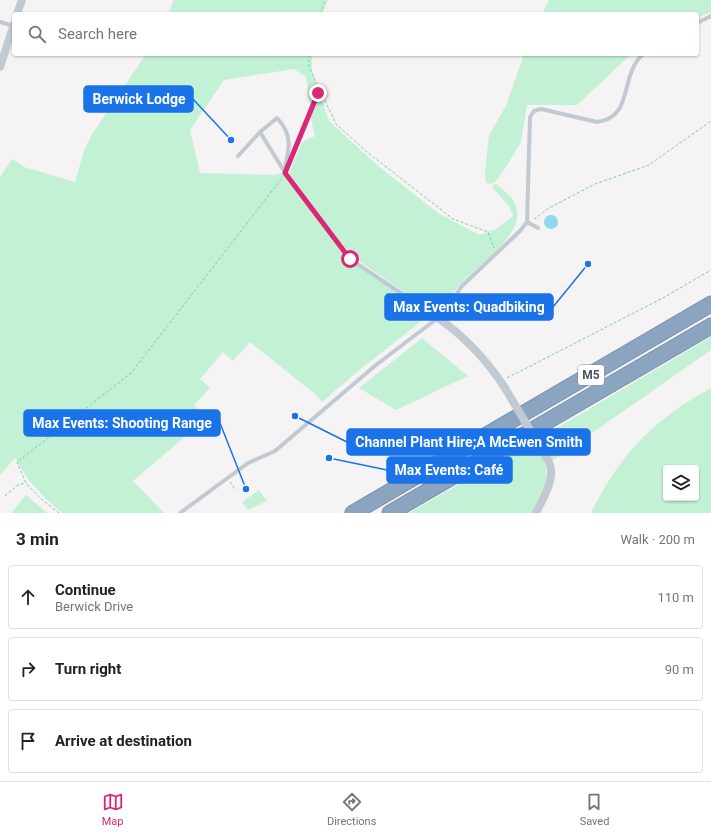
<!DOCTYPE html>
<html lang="en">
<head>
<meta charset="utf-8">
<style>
	:root { --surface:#fff; --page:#f2f2f2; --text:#222; --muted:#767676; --line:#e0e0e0; --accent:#db2777 }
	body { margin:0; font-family:Roboto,sans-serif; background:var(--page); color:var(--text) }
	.controls { position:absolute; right:12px; bottom:12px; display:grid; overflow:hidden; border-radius:4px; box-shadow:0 1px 3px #0004 }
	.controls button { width:36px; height:36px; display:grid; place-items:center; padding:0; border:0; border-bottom:1px solid var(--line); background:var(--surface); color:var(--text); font:20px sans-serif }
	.stop { position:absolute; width:12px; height:12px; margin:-9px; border:3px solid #db2777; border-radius:50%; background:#fff }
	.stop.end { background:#db2777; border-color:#fff; box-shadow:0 1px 4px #0008 }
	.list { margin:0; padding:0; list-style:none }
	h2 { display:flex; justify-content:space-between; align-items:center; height:52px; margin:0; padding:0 16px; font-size:17px }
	h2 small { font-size:13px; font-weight:400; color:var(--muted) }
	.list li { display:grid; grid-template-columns:26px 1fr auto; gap:12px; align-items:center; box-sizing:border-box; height:64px; margin:0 8px 8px; padding:0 8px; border:1px solid var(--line); border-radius:4px }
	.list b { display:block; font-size:15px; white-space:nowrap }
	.list p { margin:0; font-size:13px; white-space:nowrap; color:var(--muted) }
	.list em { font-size:13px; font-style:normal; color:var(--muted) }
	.icon { flex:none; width:22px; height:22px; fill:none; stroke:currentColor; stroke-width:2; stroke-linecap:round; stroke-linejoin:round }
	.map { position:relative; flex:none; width:711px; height:513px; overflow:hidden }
	.search { position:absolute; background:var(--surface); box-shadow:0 1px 3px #0004; left:12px; right:12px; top:12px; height:44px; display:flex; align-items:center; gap:10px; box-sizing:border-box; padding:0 14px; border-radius:4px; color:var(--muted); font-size:15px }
	.sheet { height:268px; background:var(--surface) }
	nav { display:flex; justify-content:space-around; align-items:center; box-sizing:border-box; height:56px; border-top:1px solid var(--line); background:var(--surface); font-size:11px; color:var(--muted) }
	nav a { display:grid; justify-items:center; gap:2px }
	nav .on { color:var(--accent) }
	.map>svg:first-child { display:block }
</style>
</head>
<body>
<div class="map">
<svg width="711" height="513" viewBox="0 0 711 513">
	<rect width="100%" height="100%" fill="#f5f3f3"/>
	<path fill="#c3f1d5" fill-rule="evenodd" d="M174,0H328V1L322,14H168Z
		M549,0H711V12L697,18V14H542Z
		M146,54H312V71L329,121L378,166L438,213L479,235L496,229L513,216L509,206L492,187L496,184C502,189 512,196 515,204C529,234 476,265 460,285C452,293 447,303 440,313L433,312L352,256L322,219L289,173L302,142L315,136C309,116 310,97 306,77L294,69L224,80L190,130L200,173L272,175L282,173L348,259L429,315L357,372L322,402L315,394L250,342L233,361L223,352L200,379L210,388L194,405L207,418L133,481L164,513H62L46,499L28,479L15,458L0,475V177L12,159L24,167L75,182L84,151L91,136Z
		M524,54H634L627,58L577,105H527L521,142L504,170L495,182L490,184L486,182L485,173L489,135L506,106Z
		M711,337V350L552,461L540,438Z
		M422,338L468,376L396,410L359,388Z
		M711,388V513H591C620,454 653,420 711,388ZM666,468H696V498H666Z
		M532,442L545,463L547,482L532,513H409Z
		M259,490L267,501L248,510L242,502Z
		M26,495L47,513H11Z"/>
	<path fill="#90daee" d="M544 222a7 7 0 1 1 14 0a7 7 0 1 1-14 0Z"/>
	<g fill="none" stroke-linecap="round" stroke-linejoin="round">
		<g stroke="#7690ad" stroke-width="17">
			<path id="highway" d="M353,513L711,304
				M390,513L711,326"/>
		</g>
		<path stroke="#7ad0a6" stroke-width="1" stroke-dasharray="3 2" stroke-linecap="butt" d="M320,14L325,0
			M309,54V67L336,124L367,152L453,219L488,232L494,248
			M294,152L319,89
			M534,219L549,208L595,184L649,165L711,121
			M507,378L661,299L711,270
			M230,482L235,489
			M5,496L18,485L25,483
			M59,513L40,498L26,483L17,462L131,373L282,178"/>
		<path stroke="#c1cad2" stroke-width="4" d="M0,22L13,26
			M697,23L711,16
			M238,156L260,132
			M284,171C289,150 294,136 277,118L260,132L284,171L350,259L438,318
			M527,222L538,228
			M180,513L248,463L275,451L376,365L443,314L462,286L520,231L527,222L530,117L534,111L541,109L597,122C634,118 619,76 643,54"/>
		<path stroke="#c1cad2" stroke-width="8" d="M17,14L22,0
			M0,67L14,24
			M438,318C464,336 488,362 505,388
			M536,513C544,496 559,475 546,457"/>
		<use href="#highway" stroke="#8ba5c1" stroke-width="15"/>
		<path stroke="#c1cad2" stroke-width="8" d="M505,388L546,457"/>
	</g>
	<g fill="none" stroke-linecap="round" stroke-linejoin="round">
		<path stroke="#db2777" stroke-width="5" d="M318,93L285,173L350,259"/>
	</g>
	<g text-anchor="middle" stroke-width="3.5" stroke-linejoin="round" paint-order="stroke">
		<rect fill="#fff" stroke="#808990" stroke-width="1" x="578" y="365" width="26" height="20" rx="3"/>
		<g font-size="12" font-weight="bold" fill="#4a5661">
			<text x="591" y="379">M5</text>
		</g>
	</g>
	<path fill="none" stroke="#1a73e8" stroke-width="1.5" d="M231 140L193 99M588 264L553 307M246 489L220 423M295 416L347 442M329 458L387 470"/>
	<g fill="#1a73e8" stroke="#fff" stroke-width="1.5">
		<circle cx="231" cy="140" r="4"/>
		<circle cx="588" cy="264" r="4"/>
		<circle cx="246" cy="489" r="4"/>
		<circle cx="295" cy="416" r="4"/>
		<circle cx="329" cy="458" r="4"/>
	</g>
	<g fill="#1a73e8" stroke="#1a73e8" stroke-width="1.5">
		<rect x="84" y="86" width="109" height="26" rx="4"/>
		<rect x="385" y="294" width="168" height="26" rx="4"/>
		<rect x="24" y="410" width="196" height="26" rx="4"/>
		<rect x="347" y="429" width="243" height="26" rx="4"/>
		<rect x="387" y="457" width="125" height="26" rx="4"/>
	</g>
	<g font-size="14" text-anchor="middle" font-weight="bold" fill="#fff">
		<text x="139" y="104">Berwick Lodge</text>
		<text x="469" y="312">Max Events: Quadbiking</text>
		<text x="122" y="428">Max Events: Shooting Range</text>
		<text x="469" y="447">Channel Plant Hire;A McEwen Smith</text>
		<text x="449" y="475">Max Events: Café</text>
	</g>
</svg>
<div class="controls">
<button><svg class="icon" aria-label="layers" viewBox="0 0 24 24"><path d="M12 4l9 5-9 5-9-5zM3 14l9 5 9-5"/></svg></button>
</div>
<div class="stop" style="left:350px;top:259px"></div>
<div class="stop end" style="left:318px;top:93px"></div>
<div class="search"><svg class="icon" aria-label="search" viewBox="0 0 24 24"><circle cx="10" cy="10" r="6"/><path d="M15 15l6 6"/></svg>Search here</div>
</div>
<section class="sheet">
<h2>3 min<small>Walk · 200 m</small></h2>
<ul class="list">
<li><svg class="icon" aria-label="ahead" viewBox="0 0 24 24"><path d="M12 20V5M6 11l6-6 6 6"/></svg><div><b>Continue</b><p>Berwick Drive</p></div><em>110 m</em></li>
<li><svg class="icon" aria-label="right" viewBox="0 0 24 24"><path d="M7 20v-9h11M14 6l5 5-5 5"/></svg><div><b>Turn right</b></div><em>90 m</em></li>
<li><svg class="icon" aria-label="arrive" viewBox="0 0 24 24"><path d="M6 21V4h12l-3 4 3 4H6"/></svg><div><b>Arrive at destination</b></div></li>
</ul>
</section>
<nav>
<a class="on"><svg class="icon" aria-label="map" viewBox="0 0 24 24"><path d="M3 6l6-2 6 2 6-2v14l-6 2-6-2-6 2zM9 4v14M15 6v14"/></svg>Map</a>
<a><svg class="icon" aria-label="directions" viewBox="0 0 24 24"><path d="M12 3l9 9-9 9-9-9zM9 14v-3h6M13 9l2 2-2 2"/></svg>Directions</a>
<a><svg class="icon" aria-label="saved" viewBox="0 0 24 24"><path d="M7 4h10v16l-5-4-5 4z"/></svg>Saved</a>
</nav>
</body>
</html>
